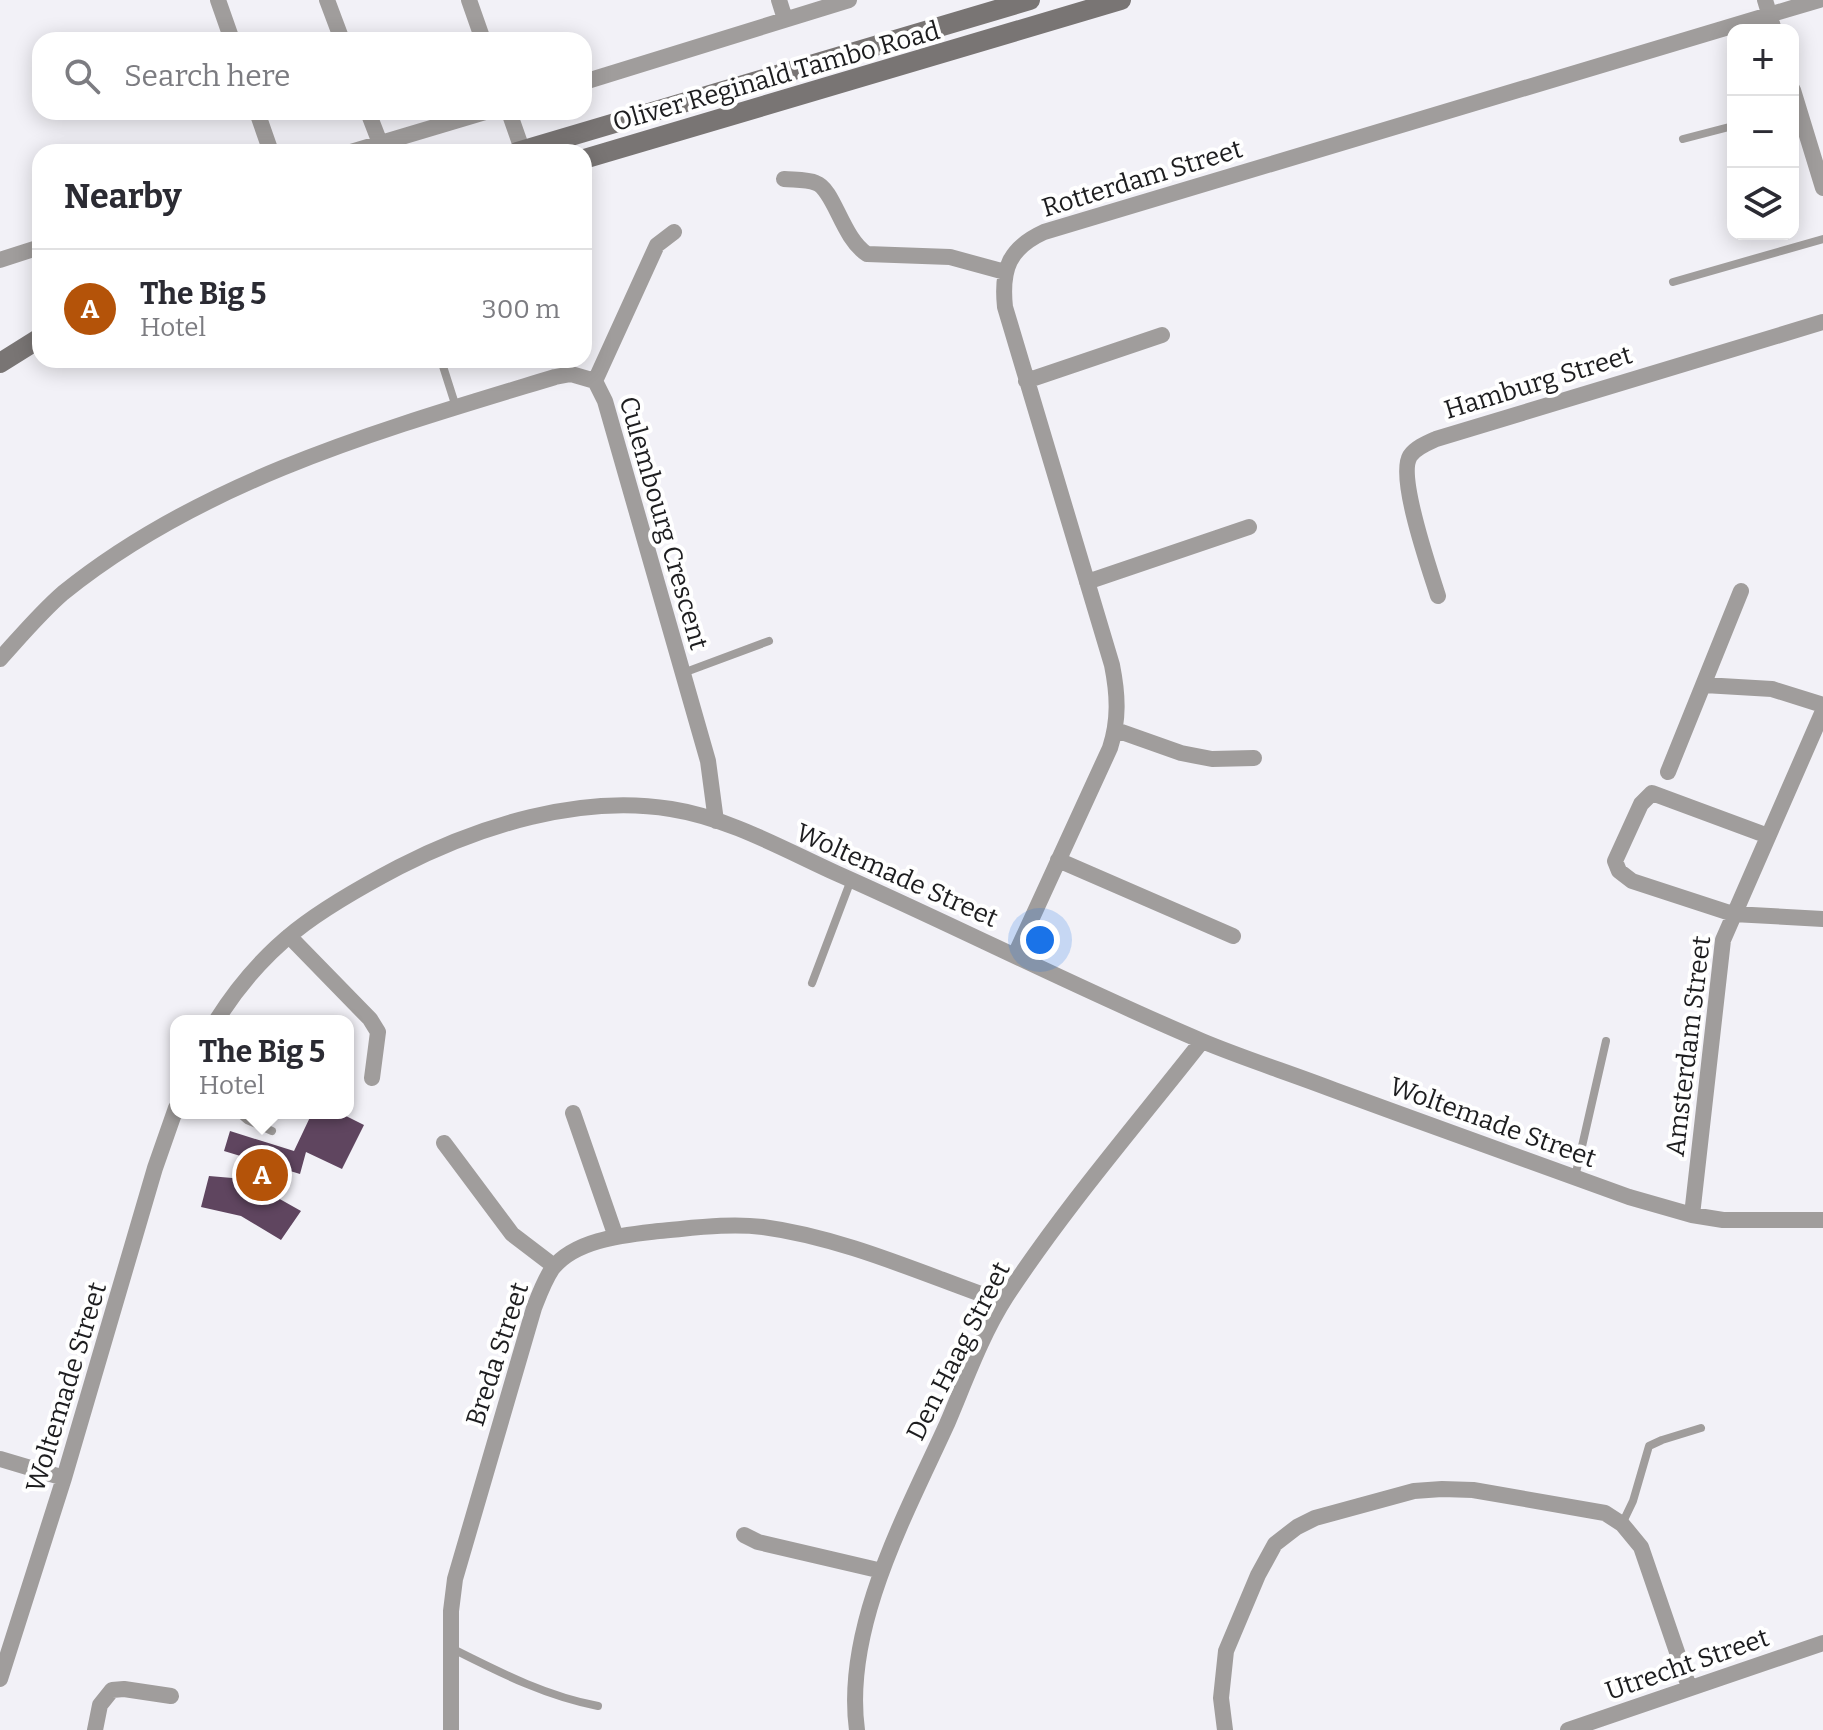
<!DOCTYPE html>
<html lang="en">
<head>
<meta charset="utf-8">
<style>
	:root { --surface:#fff; --page:#f2f2f3; --text:#2b2b33; --muted:#7c7c81; --line:#e1e1e2; --accent:#b45309 }
	body { margin:0; font-family:Bitter,serif; background:var(--page); color:var(--text) }
	.controls { position:absolute; right:24px; top:24px; display:grid; overflow:hidden; border-radius:16px; box-shadow:0 4px 20px #0003 }
	.controls button { width:72px; height:72px; display:grid; place-items:center; padding:0; border:0; border-bottom:2px solid var(--line); background:var(--surface); color:var(--text); font:40px sans-serif }
	.you { position:absolute; left:1040px; top:940px; width:28px; height:28px; margin:-20px; border:6px solid #fff; border-radius:50%; background:#1a73e8; box-shadow:0 0 0 12px #1a73e833 }
	.badge { display:grid; place-items:center; width:52px; height:52px; border-radius:50%; background:var(--accent); color:#fff; font-size:26px; font-weight:700 }
	.pin { position:absolute; translate:-50% -50%; border:4px solid #fff; box-shadow:0 2px 8px #0006 }
	.popup { position:absolute; left:170px; top:1015px; width:184px; height:104px; box-sizing:border-box; display:grid; place-content:center; border-radius:16px; background:var(--surface); filter:drop-shadow(0 2px 6px #0005); font-size:26px; white-space:nowrap; color:var(--muted) }
	.popup b { font-size:30px; color:var(--text) }
	.popup::after { content:''; position:absolute; left:50%; top:100%; margin-left:-16px; border:16px solid transparent; border-top-color:var(--surface) }
	.list { margin:0; padding:0; list-style:none }
	h2 { display:flex; justify-content:space-between; align-items:center; height:104px; margin:0; padding:0 32px; font-size:34px }
	h2 small { font-size:26px; font-weight:400; color:var(--muted) }
	.list li { display:grid; grid-template-columns:52px 1fr auto; gap:24px; align-items:center; box-sizing:border-box; height:120px; padding:0 32px; border-top:2px solid var(--line) }
	.list b { display:block; font-size:30px; white-space:nowrap }
	.list p { margin:0; font-size:26px; white-space:nowrap; color:var(--muted) }
	.list em { font-size:26px; font-style:normal; color:var(--muted) }
	.icon { flex:none; width:44px; height:44px; fill:none; stroke:currentColor; stroke-width:2; stroke-linecap:round; stroke-linejoin:round }
	.map { position:relative; flex:none; width:1823px; height:1730px; overflow:hidden }
	.search { position:absolute; background:var(--surface); box-shadow:0 4px 20px #0003; left:32px; top:32px; width:560px; height:88px; display:flex; align-items:center; gap:20px; box-sizing:border-box; padding:0 28px; border-radius:24px; color:var(--muted); font-size:30px }
	.panel { position:absolute; background:var(--surface); box-shadow:0 4px 20px #0003; left:32px; top:144px; width:560px; height:224px; border-radius:24px }
	.map>svg:first-child { display:block }
</style>
</head>
<body>
<div class="map">
<svg width="1823" height="1730" viewBox="0 0 1823 1730">
	<rect width="100%" height="100%" fill="#f2f1f7"/>
	<path fill="#5f455f" d="M312,1113H340L364,1125L342,1169L306,1152L300,1174L224,1151L230,1131L294,1151Z
		M209,1176L244,1179L301,1211L281,1240L241,1216L201,1207Z"/>
	<g fill="none" stroke-linecap="round" stroke-linejoin="round">
		<path stroke="#a09d9c" stroke-width="8" d="M1683,139L1733,126
			M1673,282L1823,239
			M441,360L456,407
			M683,673L769,641
			M812,983L851,880
			M239,1113L247,1120L272,1131
			M1575,1177L1606,1041
			M1622,1524L1633,1501L1649,1446L1662,1440L1701,1428
			M451,1648C499,1672 545,1696 598,1706"/>
		<path stroke="#a09d9c" stroke-width="16" d="M218,0L232,40
			M327,0L342,40
			M469,0L483,40
			M779,0L785,19
			M1765,0L1774,30
			M584,82L849,0
			M1793,90L1823,188
			M257,112L271,152
			M368,112L380,143
			M509,112L523,152
			M351,152L485,112
			M784,179C794,180 807,179 816,183C834,189 842,238 867,254L950,257L1005,272
			M0,260L40,247
			M595,381L657,245L674,232
			M1026,381L1162,335
			M1087,582L1249,527
			M1438,596C1430,570 1397,477 1410,456C1415,448 1427,443 1436,439L1823,322
			M0,659C20,637 40,613 63,593C204,479 384,429 555,377L571,374L595,381L605,401L708,761L716,821
			M1704,685L1772,689L1823,705
			M1116,730L1181,753L1212,759L1254,758
			M1668,772L1741,591
			M1768,836L1652,793L1641,804L1615,861L1619,871L1632,881L1733,914L1823,919
			M1058,860L1233,936
			M289,936L370,1019L378,1032L372,1078
			M1015,955L1110,748C1119,720 1118,695 1112,665L1005,307C1001,269 1009,248 1044,232L1819,0
			M216,1021C265,943 319,909 399,867C479,826 580,794 671,809C729,818 785,850 838,874C960,928 1079,989 1202,1041C1245,1059 1290,1073 1334,1090C1432,1126 1530,1161 1629,1197L1692,1215L1723,1220H1823
			M573,1113L616,1237
			M444,1143L512,1234L554,1266
			M1692,1215L1723,940L1823,711
			M0,1459L64,1478
			M744,1535L758,1542L882,1571
			M0,1679L64,1478L155,1168L176,1108
			M95,1730L100,1705L112,1690L124,1689L171,1696
			M451,1730V1611L455,1579L534,1308C539,1295 544,1281 552,1269C575,1239 625,1235 659,1231C694,1228 728,1223 763,1227C845,1238 925,1275 1003,1302
			M857,1730C843,1628 906,1514 947,1424C965,1382 981,1336 1006,1297C1065,1207 1136,1125 1202,1041
			M1225,1730L1221,1698L1226,1651L1258,1575L1275,1544L1297,1527L1315,1518L1414,1491L1442,1489L1473,1490L1605,1513L1622,1524L1641,1547L1689,1687
			M1568,1730L1823,1643"/>
		<path stroke="#797574" stroke-width="20" d="M517,152L1030,0
			M584,159L1121,0
			M0,363L40,338"/>
	</g>
	<g text-anchor="middle" stroke-width="8" stroke-linejoin="round" paint-order="stroke">
		<g font-size="26" fill="#1d1d1f" stroke="#fff">
			<text transform="translate(776 76) rotate(-16)" y="9">Oliver Reginald Tambo Road</text>
			<text transform="translate(1142 178) rotate(-17)" y="9">Rotterdam Street</text>
			<text transform="translate(1538 382) rotate(-17)" y="9">Hamburg Street</text>
			<text transform="translate(664 523) rotate(74)" y="9">Culembourg Crescent</text>
			<text transform="translate(897 875) rotate(24)" y="9">Woltemade Street</text>
			<text transform="translate(1688 1046) rotate(-83)" y="9">Amsterdam Street</text>
			<text transform="translate(1493 1122) rotate(20)" y="9">Woltemade Street</text>
			<text transform="translate(958 1351) rotate(-63)" y="9">Den Haag Street</text>
			<text transform="translate(497 1354) rotate(-72)" y="9">Breda Street</text>
			<text transform="translate(66 1387) rotate(-73)" y="9">Woltemade Street</text>
			<text transform="translate(1687 1664) rotate(-19)" y="9">Utrecht Street</text>
		</g>
	</g>
</svg>
<div class="controls">
<button>+</button>
<button>−</button>
<button><svg class="icon" aria-label="layers" viewBox="0 0 24 24"><path d="M12 4l9 5-9 5-9-5zM3 14l9 5 9-5"/></svg></button>
</div>
<div class="you"></div>
<div class="pin badge" style="left:262px;top:1175px">A</div>
<div class="popup"><b>The Big 5</b>Hotel</div>
<div class="search"><svg class="icon" aria-label="search" viewBox="0 0 24 24"><circle cx="10" cy="10" r="6"/><path d="M15 15l6 6"/></svg>Search here</div>
<section class="panel">
<h2>Nearby<small></small></h2>
<ul class="list">
<li><span class="badge">A</span><div><b>The Big 5</b><p>Hotel</p></div><em>300 m</em></li>
</ul>
</section>
</div>
</body>
</html>
